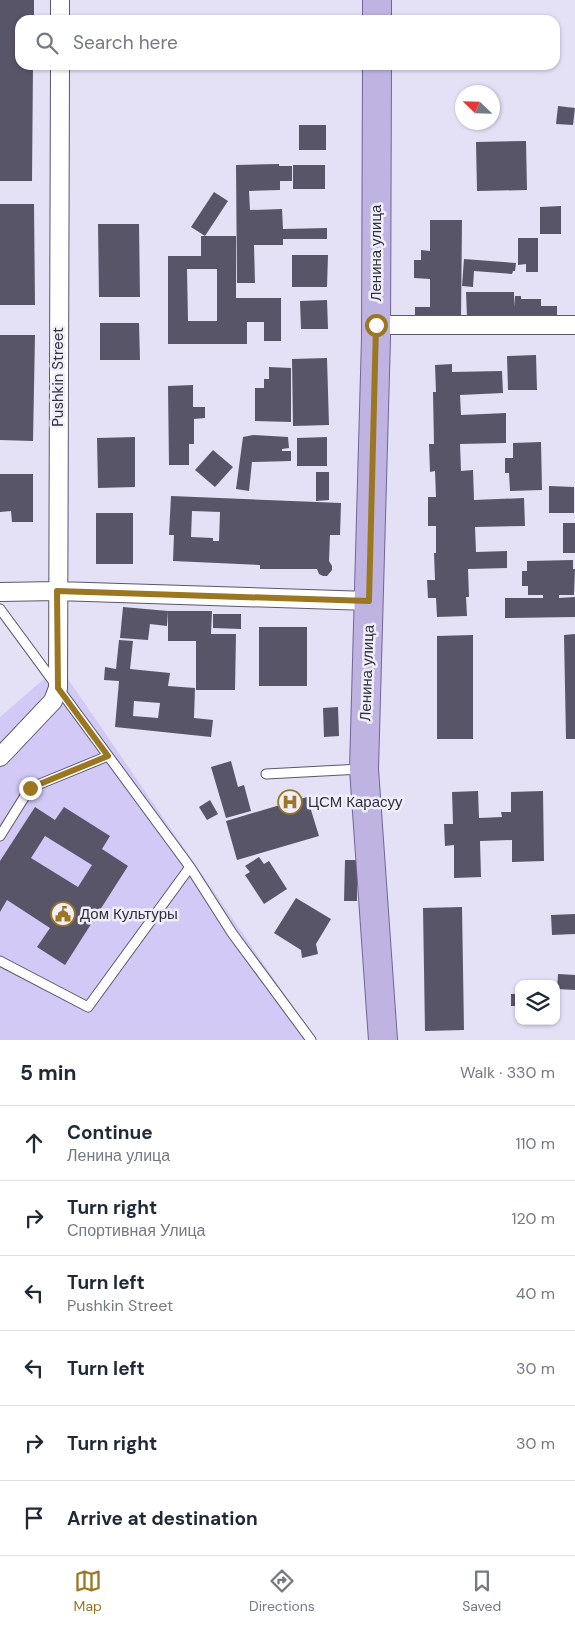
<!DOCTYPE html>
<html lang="en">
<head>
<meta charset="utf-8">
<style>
	:root { --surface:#fff; --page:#f2f2f3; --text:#1f2937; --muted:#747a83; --line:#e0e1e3; --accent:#9b7722 }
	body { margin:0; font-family:"DM Sans",sans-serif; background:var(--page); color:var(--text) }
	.controls { position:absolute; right:15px; bottom:15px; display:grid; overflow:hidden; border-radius:10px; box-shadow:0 1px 4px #0004 }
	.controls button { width:45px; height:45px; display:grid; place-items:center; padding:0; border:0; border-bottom:1px solid var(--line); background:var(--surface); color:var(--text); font:25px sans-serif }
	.compass { position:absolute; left:455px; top:85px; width:45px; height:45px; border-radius:50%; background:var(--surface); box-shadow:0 1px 4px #0004; rotate:293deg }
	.stop { position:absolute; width:15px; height:15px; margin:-11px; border:4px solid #9b7722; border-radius:50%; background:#fff }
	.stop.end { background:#9b7722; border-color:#fff; box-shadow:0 1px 5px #0008 }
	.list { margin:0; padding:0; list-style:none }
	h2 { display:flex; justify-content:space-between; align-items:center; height:65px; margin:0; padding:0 20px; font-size:21px }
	h2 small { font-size:16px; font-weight:400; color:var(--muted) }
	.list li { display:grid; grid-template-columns:32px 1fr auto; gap:15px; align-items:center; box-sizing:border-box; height:75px; padding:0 20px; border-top:1px solid var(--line) }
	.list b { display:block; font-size:19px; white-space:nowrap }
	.list p { margin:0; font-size:16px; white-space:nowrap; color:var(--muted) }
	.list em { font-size:16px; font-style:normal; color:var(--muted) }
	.icon { flex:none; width:28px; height:28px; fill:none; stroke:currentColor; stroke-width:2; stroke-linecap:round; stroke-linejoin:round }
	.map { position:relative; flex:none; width:575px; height:1040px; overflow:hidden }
	.search { position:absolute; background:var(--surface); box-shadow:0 1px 4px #0004; left:15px; right:15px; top:15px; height:55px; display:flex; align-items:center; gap:12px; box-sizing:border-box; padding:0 18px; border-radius:15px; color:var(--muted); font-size:19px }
	.sheet { height:515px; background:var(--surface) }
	nav { display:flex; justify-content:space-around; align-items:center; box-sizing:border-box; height:70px; border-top:1px solid var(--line); background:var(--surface); font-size:14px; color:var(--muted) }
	nav a { display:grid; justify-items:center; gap:2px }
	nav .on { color:var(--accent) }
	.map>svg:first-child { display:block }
</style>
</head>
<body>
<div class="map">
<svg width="575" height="1040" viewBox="0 0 575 1040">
	<rect width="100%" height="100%" fill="#e4e0f6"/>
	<path fill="#d2c9f7" d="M59,666L316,1040H0V717Z"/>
	<path fill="#595568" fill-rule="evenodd" d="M0,0H34V20H20V65H33L32,181H0Z
		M558,106L575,108L573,125L556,124Z
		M299,125H326V150H299Z
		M526,141L527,190L477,191L476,142Z
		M279,164V166H292V181H280V190L249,191L250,210L282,209L283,229L327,228V239H283V245H254L255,283H237L236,165Z
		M293,165H325V189H293Z
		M214,192L228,201L205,236L191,227Z
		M0,204H34L35,305H0Z
		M561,206V234H540V207Z
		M430,220H462L461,319H415V307H430V279L414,278V260H421V250L430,251Z
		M98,224H139L140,297H99Z
		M201,236H236V298H281V341H264V322H247V344H168V256H201ZM187,269H217V321H188Z
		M518,238H538V272H526V264L518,265Z
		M292,255H328L327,287H292Z
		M464,259L516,263L515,271H513L512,274L474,271L473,287L462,286Z
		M466,292H514V307L515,296H521V299H541V306H557V317H467Z
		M327,300L328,329H301L300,301Z
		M100,323H139L140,360H100Z
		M0,335H35L33,441L0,440Z
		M536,355L537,390H508L507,356Z
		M327,358L329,425L293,426L292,359Z
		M452,364V372L502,371L503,393L460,395L461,415L506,413V443L460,444L461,471L473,470L474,500L524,498L525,526L475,527L476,552L507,551V568L468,569L469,597H466L467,616L437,617L436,598H428L427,580H435L434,553H436V526H428V497H436L435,471L430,472L429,444H434L433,392H436L435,365Z
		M269,367L291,368V422L255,421V388H264V379H269Z
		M193,385V407H205V418L194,419V444H189V465H169L168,386Z
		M253,435L288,437L289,448L282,449V451H291V461L252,462L249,491L236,489L243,437Z
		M135,437V487L98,488L97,438Z
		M327,437V466H297V438Z
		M541,442L542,490L510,491L509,473H505V458H513V443Z
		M213,450L233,467L215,487L195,470Z
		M316,472H329V500L316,501Z
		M0,474H33V522H12L11,511L0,512Z
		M549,486L574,487V513H549Z
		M171,496L341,503L340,535H330L329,561L332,566V570L327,576H323L319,574L317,569H260V565L173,561L174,535H169ZM192,511L220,512L219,541H213V538L191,537Z
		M96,513H133V564H96Z
		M563,523H575V553H563Z
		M573,560V569H575L574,595H559V598L575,597V617L505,618V598H543V595H528V586H522V571H527V561Z
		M123,607L168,611L167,626L150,624L148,640L120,638Z
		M168,611H212L211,634H236L235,690H196V641H168Z
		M213,614H241V629L213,628Z
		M259,627H307V686H259Z
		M575,634V739H566L564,635Z
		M473,635V739H437V636Z
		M119,640L133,641L130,669L170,673L168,686L195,688L194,718L213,720L211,737L115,727L119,681L104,680L105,667L116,669ZM134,701L160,703L158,718L133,716Z
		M338,707L339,736L324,737L323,708Z
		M231,761L238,787L244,785L251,811L226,818L211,767Z
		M478,791L479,818L502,817L501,812H511V792L543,791L544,861L512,862V840L480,841L481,877L454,878V845L445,846L444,824H453L452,792Z
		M307,797L319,836L237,860L226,821Z
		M210,800L218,814L207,820L199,807Z
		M35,807L55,820L64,807L110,836L102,849L128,866L65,965L37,947L50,928L7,900L0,912V861ZM45,836L92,865L78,887L31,858Z
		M259,857L264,864L269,861L287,889L264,904L245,875L250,872L245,866Z
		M345,860H357V901H344Z
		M296,898L331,919L316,944L318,954L302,958L301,950L274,933Z
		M462,907L464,1030L425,1031L423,908Z
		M575,914V934L552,935L551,915Z
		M558,974L575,975V990L557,989Z
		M511,994H519V1006H511Z"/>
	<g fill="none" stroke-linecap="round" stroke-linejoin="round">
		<g stroke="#5b576a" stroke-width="11">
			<path id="service" d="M0,609L190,867L232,933L311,1040
				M266,774L361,769
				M0,836L30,788L108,756
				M0,961L88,1007L190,867"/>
		</g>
		<g stroke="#5b576a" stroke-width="20">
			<path id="minor" d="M60,20V0
				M376,325H575
				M0,592L57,591L369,601
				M0,757L53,701L58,688L60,65"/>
		</g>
		<g stroke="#716599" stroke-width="30">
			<path id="primary" d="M377,20V0
				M377,65L376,338L364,769L383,1040"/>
		</g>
		<use href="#service" stroke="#fff" stroke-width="9"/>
		<use href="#minor" stroke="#fff" stroke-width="18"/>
		<use href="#primary" stroke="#bfb4e1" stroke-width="28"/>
	</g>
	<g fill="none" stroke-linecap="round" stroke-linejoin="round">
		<path stroke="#9b7722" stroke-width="6" d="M30,788L108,756L58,688L57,591L369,601L376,325"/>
	</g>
	<defs>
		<g id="hospital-ring" transform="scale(1.25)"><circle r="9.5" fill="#f1eefc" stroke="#9b7722" stroke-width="1.5"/><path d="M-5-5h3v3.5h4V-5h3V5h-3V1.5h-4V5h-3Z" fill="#9b7722"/></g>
		<g id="civic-ring" transform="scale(1.25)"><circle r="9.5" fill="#f1eefc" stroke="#9b7722" stroke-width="1.5"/><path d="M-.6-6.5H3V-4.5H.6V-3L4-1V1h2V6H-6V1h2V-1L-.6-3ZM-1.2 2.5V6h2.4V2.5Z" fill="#9b7722"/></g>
	</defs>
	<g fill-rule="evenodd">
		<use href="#hospital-ring" x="290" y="802"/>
		<use href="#civic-ring" x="63" y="914"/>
	</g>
	<g text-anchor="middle" stroke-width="5" stroke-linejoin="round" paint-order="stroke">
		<g font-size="15" fill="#312f38" stroke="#f1eefc">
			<text transform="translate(376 253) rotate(-90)" y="5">Ленина улица</text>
			<text transform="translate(58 377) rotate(-90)" y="5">Pushkin Street</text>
			<text transform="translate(367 673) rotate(-88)" y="5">Ленина улица</text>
		</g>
		<g font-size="15" fill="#312f38" stroke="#f1eefc" text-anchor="start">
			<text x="308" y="807">ЦСМ Карасуу</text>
			<text x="80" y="919">Дом Культуры</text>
		</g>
	</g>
</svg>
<div class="controls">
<button><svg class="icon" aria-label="layers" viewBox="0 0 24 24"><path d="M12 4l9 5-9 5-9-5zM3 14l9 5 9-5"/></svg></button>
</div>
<svg class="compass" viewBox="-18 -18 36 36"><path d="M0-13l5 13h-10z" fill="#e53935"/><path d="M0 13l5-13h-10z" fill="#747a83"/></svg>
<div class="stop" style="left:376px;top:325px"></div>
<div class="stop end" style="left:30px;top:788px"></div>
<div class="search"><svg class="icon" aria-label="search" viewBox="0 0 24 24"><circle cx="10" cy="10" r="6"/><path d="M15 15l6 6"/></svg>Search here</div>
</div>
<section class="sheet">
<h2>5 min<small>Walk · 330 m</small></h2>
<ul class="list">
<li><svg class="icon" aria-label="ahead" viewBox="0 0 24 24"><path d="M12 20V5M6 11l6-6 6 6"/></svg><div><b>Continue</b><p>Ленина улица</p></div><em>110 m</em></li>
<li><svg class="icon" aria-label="right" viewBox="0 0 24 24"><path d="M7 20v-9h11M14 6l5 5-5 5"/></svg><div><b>Turn right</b><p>Спортивная Улица</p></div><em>120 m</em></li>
<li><svg class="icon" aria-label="left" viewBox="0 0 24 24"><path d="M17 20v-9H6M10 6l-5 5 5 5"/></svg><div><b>Turn left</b><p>Pushkin Street</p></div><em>40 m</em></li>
<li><svg class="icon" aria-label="left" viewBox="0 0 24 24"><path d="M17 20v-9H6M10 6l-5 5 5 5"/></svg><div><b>Turn left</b></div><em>30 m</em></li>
<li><svg class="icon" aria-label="right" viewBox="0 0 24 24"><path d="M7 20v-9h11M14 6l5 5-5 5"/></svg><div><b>Turn right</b></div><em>30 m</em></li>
<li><svg class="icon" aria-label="arrive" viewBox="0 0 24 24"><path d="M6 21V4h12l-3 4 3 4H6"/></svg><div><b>Arrive at destination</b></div></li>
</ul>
</section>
<nav>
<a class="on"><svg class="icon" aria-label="map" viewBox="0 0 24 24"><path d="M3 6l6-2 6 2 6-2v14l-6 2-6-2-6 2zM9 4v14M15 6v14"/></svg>Map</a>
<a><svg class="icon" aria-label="directions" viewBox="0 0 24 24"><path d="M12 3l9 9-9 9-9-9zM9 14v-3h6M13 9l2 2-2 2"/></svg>Directions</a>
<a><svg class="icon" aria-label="saved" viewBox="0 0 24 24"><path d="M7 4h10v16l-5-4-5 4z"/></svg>Saved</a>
</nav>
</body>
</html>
